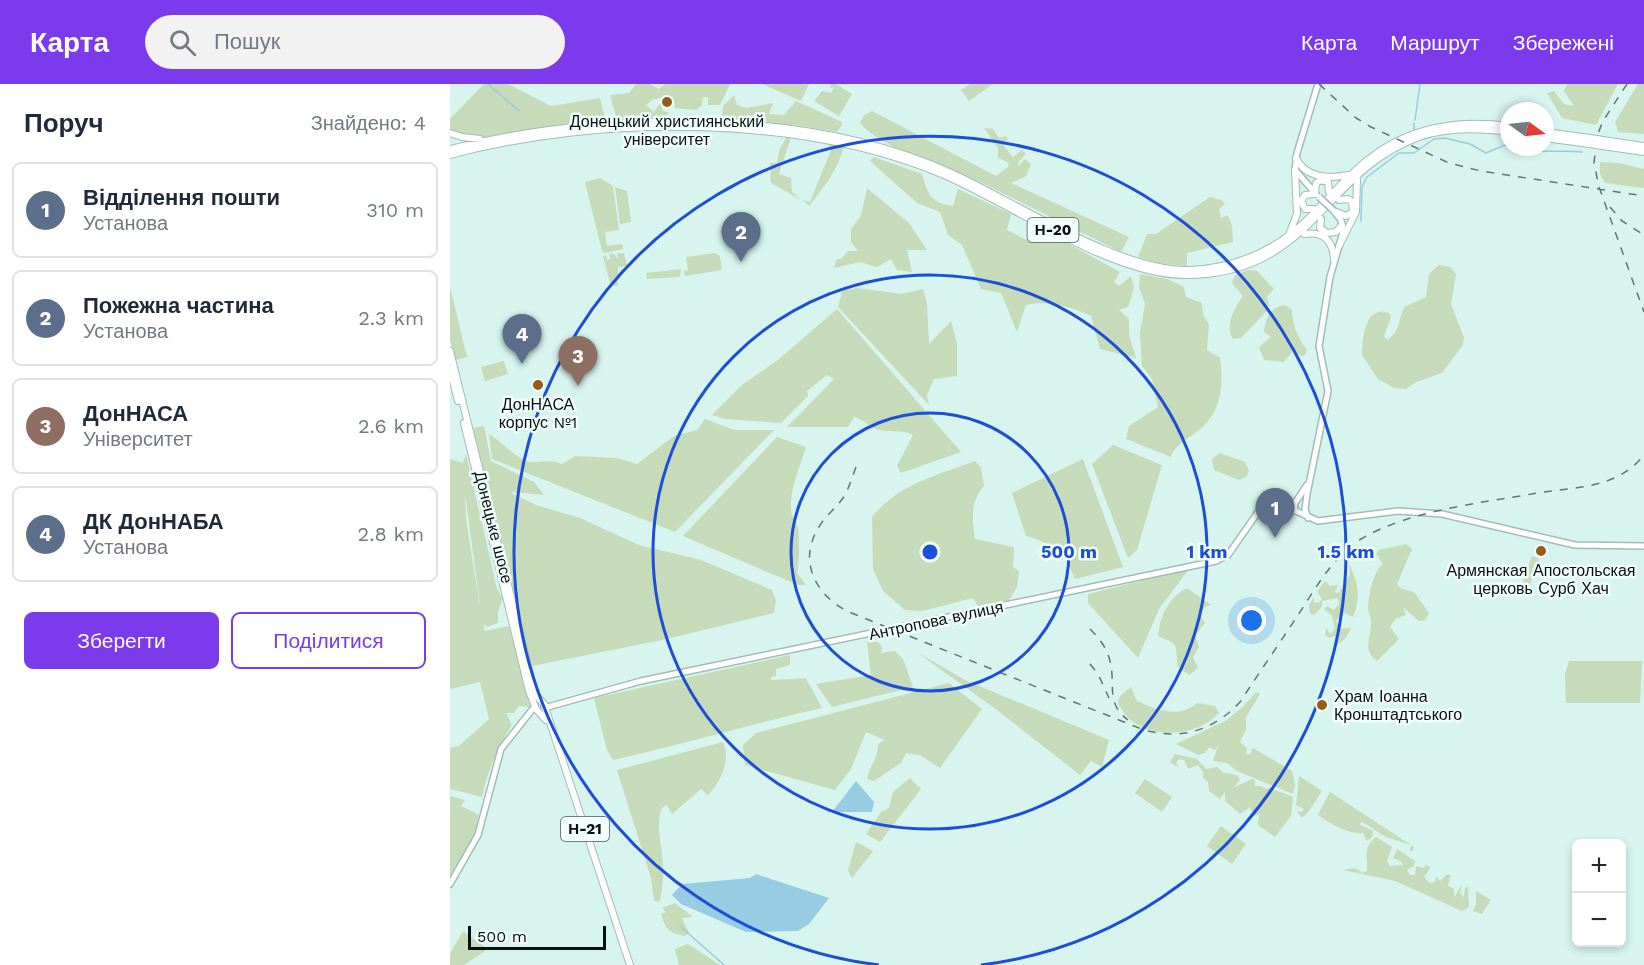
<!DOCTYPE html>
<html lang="uk">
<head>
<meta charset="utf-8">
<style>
	:root { --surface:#fff; --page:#f2f2f3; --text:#1f2937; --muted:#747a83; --line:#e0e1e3; --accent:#7c3aed }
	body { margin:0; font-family:"Work Sans",sans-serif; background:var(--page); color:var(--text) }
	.controls { position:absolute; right:18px; bottom:18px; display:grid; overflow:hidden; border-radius:9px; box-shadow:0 3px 9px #0003 }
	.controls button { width:54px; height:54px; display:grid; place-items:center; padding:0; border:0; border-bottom:2px solid var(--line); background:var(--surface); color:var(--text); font:30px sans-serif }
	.compass { position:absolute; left:1050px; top:18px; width:54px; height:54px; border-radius:50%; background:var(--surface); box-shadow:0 3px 9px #0003; rotate:105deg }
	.scale { position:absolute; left:18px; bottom:15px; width:138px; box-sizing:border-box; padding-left:6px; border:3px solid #07110f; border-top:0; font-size:16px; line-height:21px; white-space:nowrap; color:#07110f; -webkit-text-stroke:4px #f2fefb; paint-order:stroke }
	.you { position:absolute; left:802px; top:537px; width:21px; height:21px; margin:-15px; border:4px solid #fff; border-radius:50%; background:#1a73e8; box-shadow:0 0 0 9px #1a73e833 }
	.badge { display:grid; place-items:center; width:39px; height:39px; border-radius:50%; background:var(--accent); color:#fff; font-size:20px; font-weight:700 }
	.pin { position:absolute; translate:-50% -50px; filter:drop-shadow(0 2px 3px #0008) }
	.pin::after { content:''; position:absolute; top:32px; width:21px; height:18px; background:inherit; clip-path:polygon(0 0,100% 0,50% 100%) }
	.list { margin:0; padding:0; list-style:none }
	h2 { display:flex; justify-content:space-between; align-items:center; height:78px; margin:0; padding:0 24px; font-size:26px }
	h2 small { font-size:20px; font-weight:400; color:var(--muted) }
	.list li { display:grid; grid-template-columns:39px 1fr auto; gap:18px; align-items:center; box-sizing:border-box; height:96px; margin:0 12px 12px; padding:0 12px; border:2px solid var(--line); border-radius:9px }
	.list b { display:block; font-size:22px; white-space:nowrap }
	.list p { margin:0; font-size:20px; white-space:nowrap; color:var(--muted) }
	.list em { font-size:20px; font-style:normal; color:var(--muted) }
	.actions { display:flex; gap:12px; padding:18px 24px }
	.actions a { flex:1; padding:14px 0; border:2px solid var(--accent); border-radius:9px; text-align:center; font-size:21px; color:var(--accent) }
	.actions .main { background:var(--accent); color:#fff }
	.icon { flex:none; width:33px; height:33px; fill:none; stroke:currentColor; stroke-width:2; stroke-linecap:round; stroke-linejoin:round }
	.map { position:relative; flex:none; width:1194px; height:881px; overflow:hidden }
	header { display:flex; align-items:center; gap:36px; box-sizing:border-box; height:84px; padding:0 30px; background:var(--accent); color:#fff }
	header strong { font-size:28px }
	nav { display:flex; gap:33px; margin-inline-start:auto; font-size:21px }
	.search { width:420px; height:54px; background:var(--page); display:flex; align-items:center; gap:15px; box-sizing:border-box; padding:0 21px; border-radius:33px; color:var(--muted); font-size:22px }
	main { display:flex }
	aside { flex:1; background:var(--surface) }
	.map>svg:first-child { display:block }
</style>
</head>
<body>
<header>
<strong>Карта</strong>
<div class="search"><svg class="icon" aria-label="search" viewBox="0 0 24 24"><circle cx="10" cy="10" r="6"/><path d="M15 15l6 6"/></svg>Пошук</div>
<nav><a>Карта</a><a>Маршрут</a><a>Збережені</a></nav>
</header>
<main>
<aside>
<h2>Поруч<small>Знайдено: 4</small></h2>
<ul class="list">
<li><span class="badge" style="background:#5c6f8a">1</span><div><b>Відділення пошти</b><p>Установа</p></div><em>310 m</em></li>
<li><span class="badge" style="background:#5c6f8a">2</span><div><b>Пожежна частина</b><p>Установа</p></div><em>2.3 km</em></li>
<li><span class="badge" style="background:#8d6e63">3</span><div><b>ДонНАСА</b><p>Університет</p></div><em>2.6 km</em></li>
<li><span class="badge" style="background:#5c6f8a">4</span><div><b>ДК ДонНАБА</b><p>Установа</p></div><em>2.8 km</em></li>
</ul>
<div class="actions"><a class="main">Зберегти</a><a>Поділитися</a></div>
</aside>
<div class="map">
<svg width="1194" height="881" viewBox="0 0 1194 881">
	<rect width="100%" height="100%" fill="#d7f5ee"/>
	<path fill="#c5dbb9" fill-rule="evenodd" d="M34,0H58L101,22L150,14L155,34L36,53L21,54L0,48V35Z
		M186,0H200L209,5L215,0H280L270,21H258V13H253L252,21L246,26L225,24L224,17L217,12L202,16L196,21L204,28L211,18L212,26L219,29L216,33L167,35L160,11L179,9Z
		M312,0H359L351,17Z
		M381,0H386L402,10L389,32L364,17L372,7L381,9L384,3L380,4Z
		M520,0H543L519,17L511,6Z
		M1117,0H1168L1146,41L1112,34L1097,9L1104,7L1114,20L1124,22L1114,7Z
		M1188,0H1194V50L1168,48L1165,38Z
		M284,11L287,21L296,24L323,19L319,30L334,31L346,17L392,38V41L387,48L344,41L277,38L272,34L273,22Z
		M422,27L546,92L558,83L559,79L548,74V64L534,44L543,45L549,54L556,52L558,55L553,61L563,73L572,66L576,70L569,77L568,83L575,75L581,80L576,92L561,99L679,153L671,168C624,145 577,121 530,98C497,82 433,66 410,39L414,31Z
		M337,52L341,53L329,90L341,94L342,108L351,116L321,99L320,79H327L329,67Z
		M378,59L394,62C388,86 374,103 359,122L353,116L360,118L381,66Z
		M424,73L472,90C478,111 481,119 503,122L508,105L561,130L557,146L581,158L608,154L670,188L664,198L669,202L681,192L684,204L678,223L669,226L679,235V251L686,274L650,265L641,232C621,223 599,216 576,221L567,248L551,209L531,205L512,161L498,151L490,128L467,119L420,77Z
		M1150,78L1168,79L1194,85V104L1155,99L1150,90Z
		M150,94L163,102L169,146L155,148L157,162L172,160L173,165L155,169L152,167L135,98Z
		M165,103L177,107L181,138L170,140Z
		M417,104L460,140L477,166H457L462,188L447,186L441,175L427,183L410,178L384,184L387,175H391L398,167H408L401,158V145L411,132Z
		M760,113L771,116L775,120L769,125L771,134L778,131L782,142L783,158L737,169V182L708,179L688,173L697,150H706Z
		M167,169H174L177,182L168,183V201L165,202L160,199L153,172L156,171L157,176L160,175L159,170H164L168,175Z
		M265,169L270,172L272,186L235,192L234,187L238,186L236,173Z
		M989,181L1000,183L1006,190L1001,220L1014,254L1013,261L992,289L966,298L956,305L944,304L928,295L912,271C913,254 914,221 939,229L941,233L934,252L937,256C950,248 949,235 954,223L976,213L979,190Z
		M231,185L230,193L197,195L196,189Z
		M798,186L807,187L824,205L817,213L819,221L816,228L791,254L783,255C774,241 785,223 793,212L782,199L785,191Z
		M690,190L718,195L734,203L736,213L752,219L753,230L759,241L757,266L770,274C774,304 771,332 744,350C734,357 725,361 721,373L676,355L679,342L708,323L702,295L692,282L690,249L695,220L689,203Z
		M0,203L17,273L6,276L0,256Z
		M407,204L451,210L473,205L477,219L479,260L501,237L507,259V292L484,295L477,311L479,321L388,223L392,207Z
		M835,221L842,226C842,240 848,254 856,265V270L852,272L842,268L834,278L814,276L809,263L821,253L814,248C815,235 821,222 835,221Z
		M387,225L511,368L451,389L447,382L463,351C453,345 441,349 429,346C420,344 414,335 404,333L398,343H337L384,295L377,291L357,307L358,312L331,339L275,335L262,331L292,301L328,276Z
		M54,277L58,290L35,297L31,283Z
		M255,335L284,346H324L225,448L42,375L39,350C50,357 64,371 74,376C87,382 96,373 112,380L125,372L167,374L187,380L224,352L247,346Z
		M34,342L41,377L84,398L94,411L61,408L63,410L86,421L130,434L189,461L251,476L322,506L326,516L324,529L212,556L82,582L23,344Z
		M327,353L356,363C350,382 337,411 342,431C343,436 347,440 348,444C350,452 349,482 347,489L356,501H348L233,452Z
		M663,361L712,381L687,466L678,474L642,380Z
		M770,369L795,378L799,387L796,393L789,396L764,386L762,375Z
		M16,370L47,505L53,514L48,527V539L37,543L33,540L35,547L59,542L80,623L69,622L64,629H56L62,641C47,664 38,686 32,713L0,705V664L9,662L39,635L30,598L0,605V375L13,379ZM15,409L31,529L16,435Z
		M633,375L673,483L625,495L619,481L622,472C605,467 593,455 576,452L562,409Z
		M525,377L531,384L534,402C520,418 522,436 525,455L564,463L563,483L569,487L567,503L559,516L528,522L523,514L472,527L455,526L433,507L423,485L422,433C449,400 485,392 525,377Z
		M956,460L962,465L947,500L952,505L964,508L979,529L975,536L969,537L953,523L956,531L945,535L940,543L949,555L927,577C911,566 922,552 921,537C921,533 918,528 918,523C919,510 923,488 933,480L926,470L929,466Z
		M1082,472L1089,475L1079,504L1072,500Z
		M899,480C908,499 911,513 903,533L894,529L886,537L891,545L901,544L895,555L887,561L885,552L879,554L875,551L876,543L880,550L885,545L882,532L874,525L877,522L884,526L889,520L888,514L872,517V523L864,531L860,529L859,521L864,513V519L870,518L872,515L867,508L875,497L880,502L888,501L885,508L889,509L900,490Z
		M739,485L709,525L688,574L638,519V510Z
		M737,504L761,521L755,523L750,531L755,539L745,552L749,563L743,573L748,584L739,591L728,583C724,560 732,562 708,552C710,532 718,514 737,504Z
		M417,557L428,558L432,563L431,569L445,567L453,575L463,603L382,623L366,600L421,591Z
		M468,569L517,597L659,656L652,683L641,677L630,691L547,626Z
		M340,571V581L326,585V592L321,593V596L356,594L372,624C302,640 233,660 163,676L157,666L144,614Z
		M1119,577H1192L1190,619H1116L1115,590Z
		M499,599L532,625L490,684L470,671L456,669L451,679L424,697L417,695C420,682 428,674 428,660L435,656L416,648L401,685L385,706L295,681L293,661L306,649Z
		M681,603L687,617C707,626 729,635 747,619L765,622L769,629C744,657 683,657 668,618L670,612Z
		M806,608L810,610L796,633V645L790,658L797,664L796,670H800L803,664L842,687L845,701L843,710L787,687L777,679L763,677L768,662L765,666L759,663L755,669L748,671L726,660L775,637L793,623Z
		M273,658C281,676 271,698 258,711L251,705L222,730L217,721L212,724C205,741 212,761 213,780C214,793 212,805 210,818L204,817L201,794L167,686Z
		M725,670L747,675L756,685L767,683L774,689L787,691L790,696L784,703L802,695L805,696V702H811L816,705L820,704L843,713L841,732L825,753L808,741L809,731L804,732L800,723L790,730L775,717V708L770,715L759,707L758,698L753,694V688L748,681L738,685L734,676L729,675L726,679L729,684L720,678Z
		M849,692L872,707C867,714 859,729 852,734L847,727L852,728L854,725L846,721Z
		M460,694L471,705L430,758L416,750L431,728L439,724L443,708Z
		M695,695L722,713L712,728L685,709Z
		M880,708L964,763L963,767L960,768L961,761L936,753L912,738L909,740L923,747L922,753L917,757L913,749C904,752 874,738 868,730Z
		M0,712L15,716L11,722L29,731L24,751L0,793Z
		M771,742L796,760L782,780L757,762Z
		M926,753L942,763L937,777L940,782L953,781L952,778L943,774L947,765L965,777L964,782L957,786L960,791H965L966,782L973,784L976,781L981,783L974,793L980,799L985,798L986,792L990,797L996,791H1001L998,802L1004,805V814L1012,800L1010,810L1014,813L1015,804L1018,802L1019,823L1012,827L945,797L893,786L905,784L913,789L917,787C918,772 912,764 926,753Z
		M406,758L423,767L402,794L398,786Z
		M1026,807L1041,816L1032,830L1023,827L1026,820Z
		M225,819L243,833L232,834L239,849L235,852C219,849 216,846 211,830L216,828L212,824Z
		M13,847L36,864L35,867L14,881H0V870Z
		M238,860L270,881H229L225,865Z"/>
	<path fill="#98cce2" d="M406,697L424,718L422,728H382Z
		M306,790L379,814L359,840L348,847L296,848L231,820L222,811L232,800L300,794Z"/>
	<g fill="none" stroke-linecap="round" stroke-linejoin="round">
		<path stroke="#98cce2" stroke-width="1.5" d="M38,0L69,27
			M965,36L970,0
			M964,39V46
			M1059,63C1083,71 1108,65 1132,68
			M911,137L912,103L917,93L949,69H964L984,55L995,54L1020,60L1036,69L1055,61L1059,63
			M230,842L274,881"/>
		<g stroke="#a1bdb7" stroke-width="8">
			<path id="secondary" d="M866,110L845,86L847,69L868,0
				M844,427L845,419L857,401
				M858,434L855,425L857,410L878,307L869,262L880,193L893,148L891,136L884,127
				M94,624L191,597L766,477L778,471L813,421L822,416L868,437L948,427L992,430L1125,461L1194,462
				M0,800L28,751L51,665L85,622"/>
		</g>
		<g stroke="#a1bdb7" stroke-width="8">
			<path id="primary" d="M1095,48L1140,54
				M0,49L12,53L30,55
				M1095,54L1140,60
				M1153,56L1194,62
				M1152,62L1194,68
				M0,65C152,27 355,23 499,88C566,118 669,188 740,186C787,184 829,165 862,131C881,112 898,91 919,75C959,43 1009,35 1059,42
				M0,71C149,31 351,30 494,91C564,121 661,191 735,191C863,191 871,89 969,53C997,43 1029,44 1059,48
				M846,74C855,94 879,95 898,91
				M863,125H855L851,117L855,111L865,110L866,99L871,96L878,98L879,108
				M884,127L896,132L903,128L902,118L898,115L889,116
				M871,135L870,144L877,149L886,148L892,141
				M840,148L847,130L845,86
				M854,150C874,147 883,157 884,176
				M889,162L906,128L907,95
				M0,267L85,610L94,620L180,881
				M0,285L8,317
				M14,339L79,607L86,625L96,636"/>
		</g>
		<use href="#secondary" stroke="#fff" stroke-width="5"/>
		<use href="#primary" stroke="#fff" stroke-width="6"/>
		<path stroke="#627571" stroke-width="1.5" stroke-dasharray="8 8" stroke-linecap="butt" d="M869,0L906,34L921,43L999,79L1031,87L1194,112
			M1177,0L1153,37L1147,52L1144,79L1149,103L1194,228
			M1160,123L1172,137L1194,151
			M406,383C402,393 399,405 393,414C386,424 375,432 369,443C347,477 366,512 399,528L694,646C732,656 763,647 790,618C809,589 829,560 848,531C866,504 883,472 911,455C958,427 1029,419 1082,410C1123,402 1165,407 1194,371
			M640,545C649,554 657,564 660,577C666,600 655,619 678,636
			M640,580L648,590L659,614"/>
		<g stroke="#a1bdb7" stroke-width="8" stroke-linecap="butt">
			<path id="secondary-bridge" d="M869,113L884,127"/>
		</g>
		<g stroke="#a1bdb7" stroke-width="8" stroke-linecap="butt">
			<path id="primary-bridge" d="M1140,54L1153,56
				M1140,60L1152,62"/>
		</g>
		<use href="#secondary-bridge" stroke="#fff" stroke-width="5"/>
		<use href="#primary-bridge" stroke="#fff" stroke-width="6"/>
	</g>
	<g fill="none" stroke="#1d4ed8" stroke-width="3">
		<circle cx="480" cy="468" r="139"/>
		<circle cx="480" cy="468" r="277"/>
		<path d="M429 881A416 416 0 1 1 531 881"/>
	</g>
	<g fill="#955d17" stroke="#f2fefb" stroke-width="2">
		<circle cx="217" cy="18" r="6"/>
		<circle cx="88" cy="301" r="6"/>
		<circle cx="1091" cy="467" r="6"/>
		<circle cx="872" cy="621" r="6"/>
	</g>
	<g text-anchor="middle" stroke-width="5" stroke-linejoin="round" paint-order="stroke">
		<g fill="#f2fefb" stroke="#4e5856" stroke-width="1.5">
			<rect x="577.5" y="134" width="51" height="24" rx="4.5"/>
			<rect x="111" y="733" width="48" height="24" rx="4.5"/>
		</g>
		<g font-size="15" font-weight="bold" fill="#07110f">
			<text x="603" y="151">Н-20</text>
			<text x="135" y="750">Н-21</text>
		</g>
		<g font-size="16" fill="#07110f" stroke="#f2fefb">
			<text x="217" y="43">Донецький християнський<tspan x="217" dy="18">університет</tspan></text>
			<text x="88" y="326">ДонНАСА<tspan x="88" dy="18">корпус №1</tspan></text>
			<text x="1091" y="492">Армянская Апостольская<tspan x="1091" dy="18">церковь Сурб Хач</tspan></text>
			<text x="884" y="618" text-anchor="start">Храм Іоанна<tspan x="884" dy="18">Кронштадтського</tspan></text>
		</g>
		<g font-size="16" fill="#07110f" stroke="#f2fefb">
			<text transform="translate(44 443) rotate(76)" y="6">Донецьке шосе</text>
			<text transform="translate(486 536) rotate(-12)" y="6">Антропова вулиця</text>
		</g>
	</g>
	<circle cx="480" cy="468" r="9" fill="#1d4ed8" stroke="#f2fefb" stroke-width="3"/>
	<g font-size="18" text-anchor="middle" font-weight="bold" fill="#1d4ed8" stroke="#f2fefb" stroke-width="5" stroke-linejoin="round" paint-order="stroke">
		<text x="619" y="474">500 m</text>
		<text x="757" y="474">1 km</text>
		<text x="896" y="474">1.5 km</text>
	</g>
</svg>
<div class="controls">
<button>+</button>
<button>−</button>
</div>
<svg class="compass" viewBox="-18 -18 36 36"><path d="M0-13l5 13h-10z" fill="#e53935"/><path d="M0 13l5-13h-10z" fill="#747a83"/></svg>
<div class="scale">500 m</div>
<div class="you"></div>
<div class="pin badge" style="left:825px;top:454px;background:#5c6f8a">1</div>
<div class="pin badge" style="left:291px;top:178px;background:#5c6f8a">2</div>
<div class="pin badge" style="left:128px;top:302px;background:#8d6e63">3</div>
<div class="pin badge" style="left:72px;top:280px;background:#5c6f8a">4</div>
</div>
</main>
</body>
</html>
